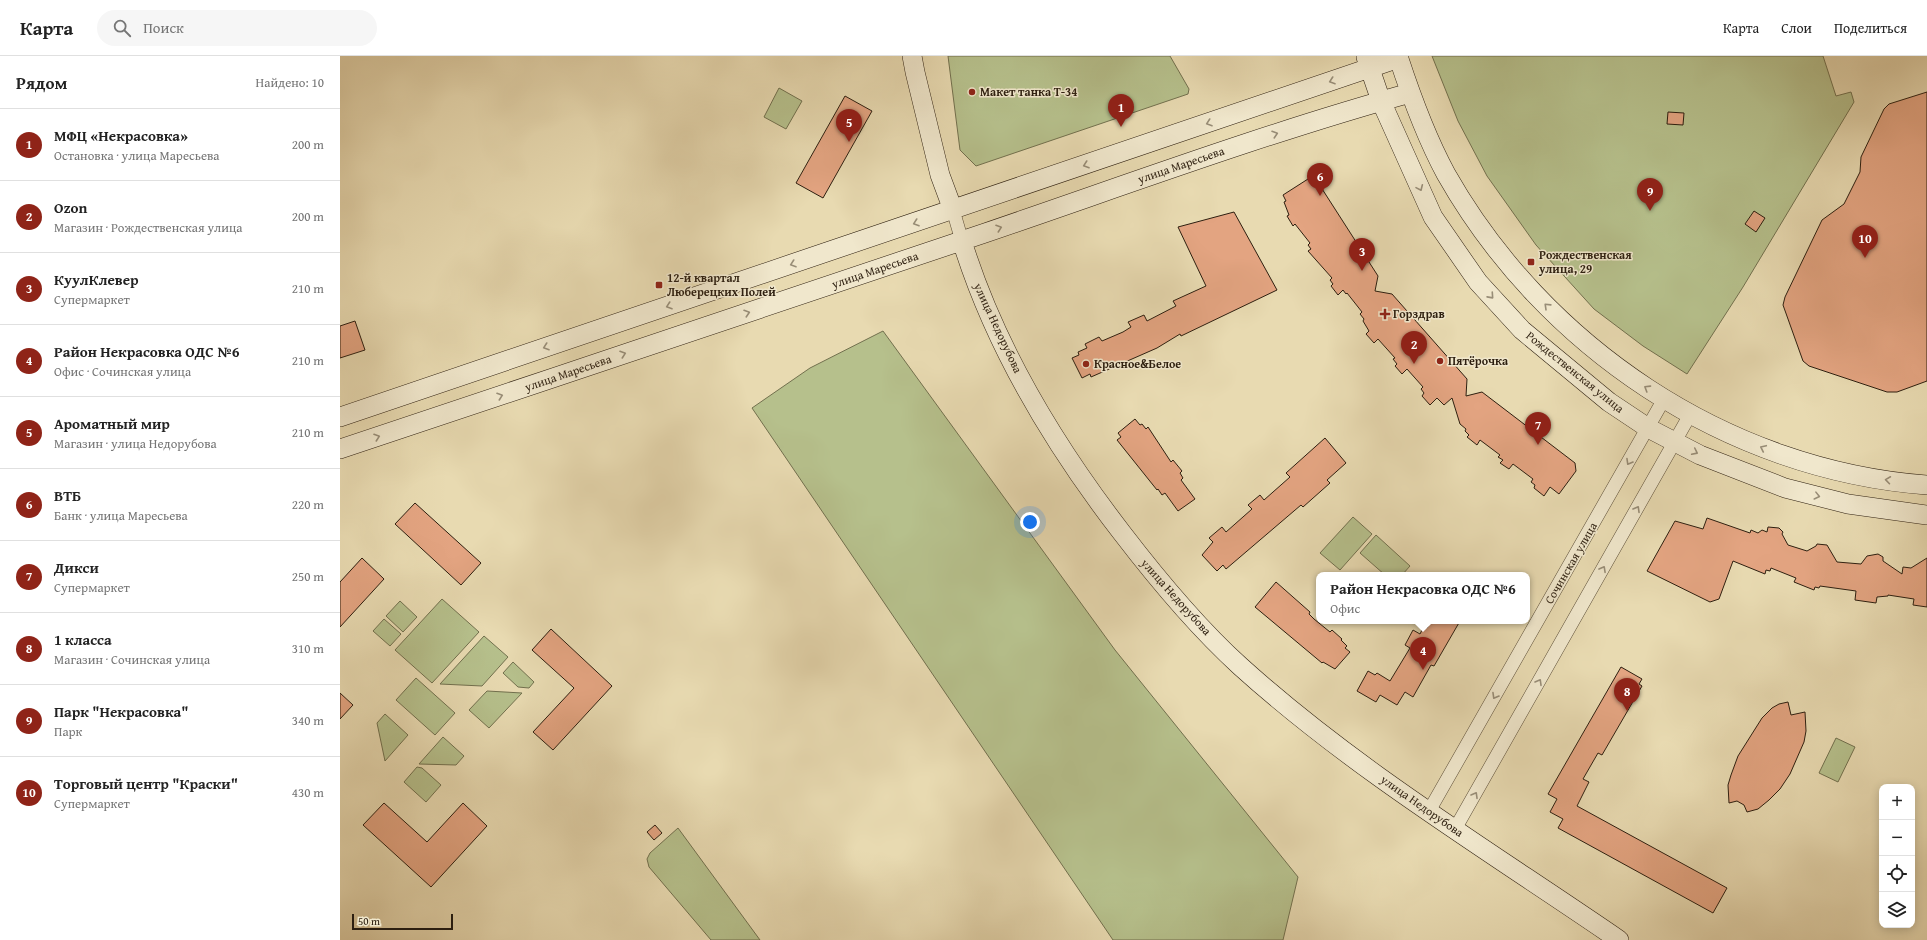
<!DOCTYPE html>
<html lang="ru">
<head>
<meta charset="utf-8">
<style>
	:root { --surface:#fff; --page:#f6f6f6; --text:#222; --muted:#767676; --line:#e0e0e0; --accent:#8f2418 }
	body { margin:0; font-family:"Gentium Book Plus",serif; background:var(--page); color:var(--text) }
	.controls { position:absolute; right:12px; bottom:12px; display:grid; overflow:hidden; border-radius:8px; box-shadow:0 2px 10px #0003 }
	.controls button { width:36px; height:36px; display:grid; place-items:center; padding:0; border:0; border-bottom:1px solid var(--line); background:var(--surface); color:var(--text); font:20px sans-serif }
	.scale { position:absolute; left:12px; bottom:10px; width:101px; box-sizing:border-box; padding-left:4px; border:2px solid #2d1f10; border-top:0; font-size:11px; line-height:14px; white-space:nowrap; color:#2d1f10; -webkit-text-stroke:3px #f0e7cc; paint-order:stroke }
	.you { position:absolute; left:690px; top:466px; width:14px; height:14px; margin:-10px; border:3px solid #fff; border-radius:50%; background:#1a73e8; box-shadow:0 0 0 6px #1a73e833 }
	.badge { display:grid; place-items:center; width:26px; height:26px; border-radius:50%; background:var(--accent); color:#fff; font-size:13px; font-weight:700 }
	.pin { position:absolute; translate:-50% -33px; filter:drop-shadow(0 1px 2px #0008) }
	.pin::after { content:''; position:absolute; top:21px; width:14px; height:12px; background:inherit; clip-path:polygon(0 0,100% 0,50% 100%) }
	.popup { position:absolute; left:976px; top:516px; width:214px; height:52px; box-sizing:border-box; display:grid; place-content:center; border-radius:8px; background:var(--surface); filter:drop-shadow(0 1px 3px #0005); font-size:13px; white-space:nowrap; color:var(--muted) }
	.popup b { font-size:15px; color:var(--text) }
	.popup::after { content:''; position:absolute; left:50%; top:100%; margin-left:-8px; border:8px solid transparent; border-top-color:var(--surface) }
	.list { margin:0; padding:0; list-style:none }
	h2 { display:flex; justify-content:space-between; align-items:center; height:52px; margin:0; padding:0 16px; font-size:17px }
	h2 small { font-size:13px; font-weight:400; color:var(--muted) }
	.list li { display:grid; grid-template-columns:26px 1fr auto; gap:12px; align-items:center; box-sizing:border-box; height:72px; padding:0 16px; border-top:1px solid var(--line) }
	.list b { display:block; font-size:15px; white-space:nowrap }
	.list p { margin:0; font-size:13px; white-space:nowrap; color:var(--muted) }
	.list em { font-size:13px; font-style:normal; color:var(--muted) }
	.icon { flex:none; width:22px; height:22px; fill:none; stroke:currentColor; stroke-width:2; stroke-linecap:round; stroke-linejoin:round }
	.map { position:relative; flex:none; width:1587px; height:884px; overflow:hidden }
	header { display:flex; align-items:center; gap:24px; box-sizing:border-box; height:56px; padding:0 20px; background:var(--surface); border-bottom:1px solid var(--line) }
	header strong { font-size:19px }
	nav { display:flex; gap:22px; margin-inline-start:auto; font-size:14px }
	.search { width:280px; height:36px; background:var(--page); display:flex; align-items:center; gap:10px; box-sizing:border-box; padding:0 14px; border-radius:22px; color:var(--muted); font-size:15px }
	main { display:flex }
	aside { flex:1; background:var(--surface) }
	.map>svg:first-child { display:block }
</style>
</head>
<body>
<header>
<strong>Карта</strong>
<div class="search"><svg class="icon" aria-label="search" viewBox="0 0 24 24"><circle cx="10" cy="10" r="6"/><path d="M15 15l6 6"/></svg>Поиск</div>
<nav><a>Карта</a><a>Слои</a><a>Поделиться</a></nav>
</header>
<main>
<aside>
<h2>Рядом<small>Найдено: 10</small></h2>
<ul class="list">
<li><span class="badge">1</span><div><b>МФЦ «Некрасовка»</b><p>Остановка · улица Маресьева</p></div><em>200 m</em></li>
<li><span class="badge">2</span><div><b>Ozon</b><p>Магазин · Рождественская улица</p></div><em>200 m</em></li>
<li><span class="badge">3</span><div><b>КуулКлевер</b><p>Супермаркет</p></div><em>210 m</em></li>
<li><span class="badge">4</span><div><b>Район Некрасовка ОДС №6</b><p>Офис · Сочинская улица</p></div><em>210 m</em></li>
<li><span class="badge">5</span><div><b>Ароматный мир</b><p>Магазин · улица Недорубова</p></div><em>210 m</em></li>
<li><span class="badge">6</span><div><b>ВТБ</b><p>Банк · улица Маресьева</p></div><em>220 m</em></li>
<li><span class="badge">7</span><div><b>Дикси</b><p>Супермаркет</p></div><em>250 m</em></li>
<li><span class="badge">8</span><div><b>1 класса</b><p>Магазин · Сочинская улица</p></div><em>310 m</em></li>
<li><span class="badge">9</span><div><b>Парк &quot;Некрасовка&quot;</b><p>Парк</p></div><em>340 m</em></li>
<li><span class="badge">10</span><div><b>Торговый центр &quot;Краски&quot;</b><p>Супермаркет</p></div><em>430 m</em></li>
</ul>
</aside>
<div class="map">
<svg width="1587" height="884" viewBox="0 0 1587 884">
	<rect width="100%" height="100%" fill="#e8dab1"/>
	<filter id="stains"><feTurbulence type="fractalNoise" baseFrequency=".005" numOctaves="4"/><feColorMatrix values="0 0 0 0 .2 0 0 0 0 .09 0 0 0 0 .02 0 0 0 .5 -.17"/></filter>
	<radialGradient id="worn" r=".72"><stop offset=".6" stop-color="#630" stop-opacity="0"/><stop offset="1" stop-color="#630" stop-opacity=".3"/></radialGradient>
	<path fill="#b6c08c" stroke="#72704e" d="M608,0H830L849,33L848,38L636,110L620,94Z
		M1092,0H1483L1496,40L1511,36L1514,46L1403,231L1347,318L1303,290L1254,253L1196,189L1147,120L1118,65Z
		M439,32L462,45L446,73L424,61Z
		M543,275L775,594L958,821L943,884H773L412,352L470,312Z
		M1013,461L1032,478L1000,514L980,497Z
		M1036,479L1070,510L1062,519H1045L1020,497Z
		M102,543L139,576L92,627L55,594Z
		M60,545L77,561L63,576L46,560Z
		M44,563L61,578L50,590L33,575Z
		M144,580L168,601L142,630L100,628Z
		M173,606L194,626L189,632L178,631L163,617Z
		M76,622L115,657L95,679L56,644Z
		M147,635L182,637L149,672L129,654Z
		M45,658L68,679L45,705L37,667Z
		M103,681L124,700L116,709L79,708Z
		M1496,682L1515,691L1498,726L1479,717Z
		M77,711L82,712L101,729L86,746L64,726Z
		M338,772L420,884H371L309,811L307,803L310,797Z"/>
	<path fill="#e3a481" stroke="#2d1f10" d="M1587,36V325L1557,336H1547L1469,310L1463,305L1443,249L1445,241L1482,164L1504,148L1520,116L1521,101L1544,53L1549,48Z
		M505,40L532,55L483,142L456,127Z
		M1328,56L1344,57L1343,69L1327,68Z
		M968,123L977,125L1038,220L1035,235L1052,238L1127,323L1126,340L1142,336L1235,407L1236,415L1219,438L1210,431L1204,440L1194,432L1195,429L1191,426L1193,423L1173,408L1169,413L1160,407L1163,404L1158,401L1160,399L1140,384L1137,389L1127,381L1129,379L1125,375L1126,373L1120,368L1112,342L1104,349L1097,342L1090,349L1082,340L1084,337L1081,333L1083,331L1067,313L1062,318L1055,310L1057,308L1053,303L1055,302L1038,283L1034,287L1026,278L1029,275L1023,265L1024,263L1020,258L1022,256L1007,237L1006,238L1003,234L998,239L991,230L993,228L990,224L992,222L968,195L971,193L968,189L970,187L955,168L953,170L947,160L949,159L944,146L946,145L943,139Z
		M1414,155L1425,162L1416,176L1405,168Z
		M894,156L937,234L841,280L840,278L817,292L751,321L750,318L742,322L732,302L739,299L738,296L747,292L745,288L759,281L762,285L783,276L791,271L788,266L804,259L807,265L836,250L833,245L866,230L838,171Z
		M15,265L25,294L0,302V270Z
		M795,363L800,369L802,368L806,373L808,371L831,406L833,404L842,415L840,417L843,422L841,424L855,443L838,455L825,437L822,439L818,433L817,434L777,384L781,381L778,377Z
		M985,382L1006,407L987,424L990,427L963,451L961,449L886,513L883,509L877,515L862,499L873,486L869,482L882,471L886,476L912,453L908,449L920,439L924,444L950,421L946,417Z
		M75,447L141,507L121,529L55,468Z
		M1367,462L1410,477L1411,474L1418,477L1422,474L1427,476L1428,471L1439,472L1443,476L1442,478L1448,489L1467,495L1476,490L1477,488L1487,489L1497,506L1521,508L1527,500L1538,498L1543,501V505L1562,518L1563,511L1571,512L1587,502V551L1573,549L1574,543L1548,539V540L1537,541L1536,547L1515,544L1516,535L1480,530L1479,532L1475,531L1474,534L1454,526L1456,522L1431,512L1430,515L1426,514L1425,518L1393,505L1379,543L1370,546L1307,515L1335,465L1363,473Z
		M22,502L44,523L0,571V526Z
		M936,526L970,556L969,558L974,563L990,576L992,574L1002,583L1001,584L1007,590L1005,592L1010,596L995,613L983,606L982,607L915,551Z
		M1091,565H1120L1094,610L1091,609L1073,641L1065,636L1057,649L1040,639L1036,646L1017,635L1028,615L1035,619L1037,617L1050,625L1070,592L1065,589L1073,574L1080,578L1084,570L1087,572Z
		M211,573L272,630L213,694L193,676L234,632L192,594Z
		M1281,611L1302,623L1299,628L1302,630L1262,699L1258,697L1243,723L1249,726L1237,750L1387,832L1373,857L1218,772L1223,763L1210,756L1217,743L1208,738Z
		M0,637L13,649L0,663Z
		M1448,646L1451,659L1465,656L1466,675L1464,686L1450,718L1440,733L1429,744L1418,753L1407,756L1404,749L1397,745L1389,747L1388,729L1391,719L1398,700L1422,662L1432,652L1439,648Z
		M44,747L87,786L123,747L147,770L91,831L23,769Z
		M315,769L322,777L314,784L307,776Z"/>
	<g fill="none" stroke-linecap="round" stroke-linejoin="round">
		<g stroke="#5c4e38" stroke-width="14">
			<path id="street" d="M613,154L622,185
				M1089,755L1324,343
				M1115,773L1351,357"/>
		</g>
		<g stroke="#2d1f10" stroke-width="20">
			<path id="secondary" d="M572,0L575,16L600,119L613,154
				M1058,0C1071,40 1086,81 1106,118C1204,291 1387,414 1587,429
				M1026,1L1041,45L1093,161L1138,226L1182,274L1269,346L1308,372L1360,399L1445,432L1508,448L1587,459
				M622,185C655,292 714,389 782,477C818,524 856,570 900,610C1015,714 1151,796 1279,884
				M0,361L1059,2
				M0,393C215,321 430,250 645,177C786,129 926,77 1070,37"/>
		</g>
		<use href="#street" stroke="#f0e7cc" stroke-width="13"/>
		<use href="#secondary" stroke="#f0e7cc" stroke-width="19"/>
	</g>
	<defs><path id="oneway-chevron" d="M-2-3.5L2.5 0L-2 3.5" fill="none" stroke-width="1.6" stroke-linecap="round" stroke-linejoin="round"/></defs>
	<g stroke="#988d77">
		<use href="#oneway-chevron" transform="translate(992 25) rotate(161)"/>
		<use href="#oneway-chevron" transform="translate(869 67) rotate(161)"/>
		<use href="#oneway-chevron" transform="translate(935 78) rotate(-18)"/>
		<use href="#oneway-chevron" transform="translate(746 109) rotate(161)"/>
		<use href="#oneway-chevron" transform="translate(1080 132) rotate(66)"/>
		<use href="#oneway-chevron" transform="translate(576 167) rotate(161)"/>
		<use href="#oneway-chevron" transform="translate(659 172) rotate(-19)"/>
		<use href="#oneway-chevron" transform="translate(453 208) rotate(161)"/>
		<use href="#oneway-chevron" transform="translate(1151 240) rotate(48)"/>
		<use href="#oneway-chevron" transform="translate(329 250) rotate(161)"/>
		<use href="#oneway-chevron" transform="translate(1207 250) rotate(-136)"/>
		<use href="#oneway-chevron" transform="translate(407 257) rotate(-18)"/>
		<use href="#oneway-chevron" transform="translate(206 291) rotate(161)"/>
		<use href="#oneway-chevron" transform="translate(283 298) rotate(-19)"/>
		<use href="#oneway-chevron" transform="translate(1307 332) rotate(-148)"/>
		<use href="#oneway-chevron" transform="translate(160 340) rotate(-19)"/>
		<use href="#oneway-chevron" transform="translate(37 381) rotate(-19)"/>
		<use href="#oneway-chevron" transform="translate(1423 392) rotate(-155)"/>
		<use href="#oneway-chevron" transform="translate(1355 396) rotate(26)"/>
		<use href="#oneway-chevron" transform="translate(1289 406) rotate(120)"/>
		<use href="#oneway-chevron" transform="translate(1548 424) rotate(-172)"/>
		<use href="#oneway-chevron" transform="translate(1477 440) rotate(14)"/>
		<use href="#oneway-chevron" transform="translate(1297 453) rotate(-60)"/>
		<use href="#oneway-chevron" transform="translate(1263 513) rotate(-61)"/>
		<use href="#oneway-chevron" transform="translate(1199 626) rotate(-60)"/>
		<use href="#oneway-chevron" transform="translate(1155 640) rotate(120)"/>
		<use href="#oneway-chevron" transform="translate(1135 739) rotate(-60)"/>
	</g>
	<g fill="#8f2418" stroke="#f0e7cc" stroke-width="1.5">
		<circle cx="632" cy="36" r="4"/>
		<rect x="1187" y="202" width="8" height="8" rx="2"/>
		<rect x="315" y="225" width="8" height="8" rx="2"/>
		<path d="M1043 252h4v4h4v4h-4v4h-4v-4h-4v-4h4z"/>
		<circle cx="1100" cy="305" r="4"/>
		<circle cx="746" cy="308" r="4"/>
	</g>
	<g text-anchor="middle" stroke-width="3" stroke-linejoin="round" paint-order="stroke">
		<g font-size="12" font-weight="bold" fill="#2d1f10" stroke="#f0e7cc" text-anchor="start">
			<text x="640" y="40">Макет танка Т-34</text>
			<text x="1199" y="203">Рождественская<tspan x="1199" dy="14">улица, 29</tspan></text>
			<text x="327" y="226">12-й квартал<tspan x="327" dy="14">Люберецких Полей</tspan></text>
			<text x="1053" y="262">Горздрав</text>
			<text x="1108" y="309">Пятёрочка</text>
			<text x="754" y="312">Красное&amp;Белое</text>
		</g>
		<g font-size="12" fill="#2d1f10" stroke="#f0e7cc">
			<text transform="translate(841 109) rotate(-19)" y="4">улица Маресьева</text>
			<text transform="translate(535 214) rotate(-19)" y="4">улица Маресьева</text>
			<text transform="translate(658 272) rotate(65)" y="4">улица Недорубова</text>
			<text transform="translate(1235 316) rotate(39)" y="4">Рождественская улица</text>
			<text transform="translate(228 317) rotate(-19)" y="4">улица Маресьева</text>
			<text transform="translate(1231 507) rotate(-60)" y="4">Сочинская улица</text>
			<text transform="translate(836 541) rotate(48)" y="4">улица Недорубова</text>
			<text transform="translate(1082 750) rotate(35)" y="4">улица Недорубова</text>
		</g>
	</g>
	<rect width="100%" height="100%" filter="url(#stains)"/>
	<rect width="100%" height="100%" fill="url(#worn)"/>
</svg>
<div class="controls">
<button>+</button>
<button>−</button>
<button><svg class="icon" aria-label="locate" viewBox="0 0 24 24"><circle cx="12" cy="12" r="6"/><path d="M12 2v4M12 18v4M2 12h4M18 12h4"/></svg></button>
<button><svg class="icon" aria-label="layers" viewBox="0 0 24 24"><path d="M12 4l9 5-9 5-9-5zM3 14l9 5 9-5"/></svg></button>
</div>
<div class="scale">50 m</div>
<div class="you"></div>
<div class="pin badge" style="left:781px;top:71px">1</div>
<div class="pin badge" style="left:1074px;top:308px">2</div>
<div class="pin badge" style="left:1022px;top:215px">3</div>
<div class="pin badge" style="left:1083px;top:614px">4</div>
<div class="popup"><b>Район Некрасовка ОДС №6</b>Офис</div>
<div class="pin badge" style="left:509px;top:86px">5</div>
<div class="pin badge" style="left:980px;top:140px">6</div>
<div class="pin badge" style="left:1198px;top:389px">7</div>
<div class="pin badge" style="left:1287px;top:655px">8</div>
<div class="pin badge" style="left:1310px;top:155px">9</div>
<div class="pin badge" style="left:1525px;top:202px">10</div>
</div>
</main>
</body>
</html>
